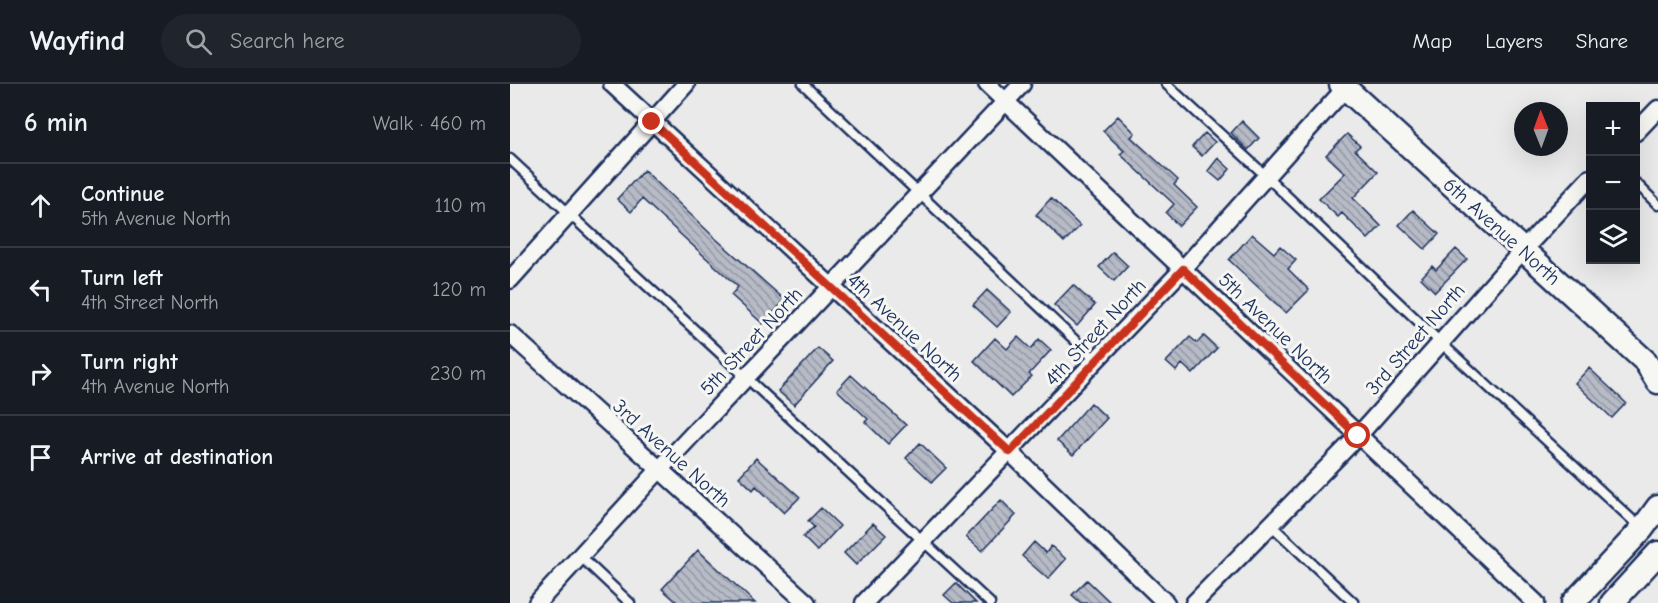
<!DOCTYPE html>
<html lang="en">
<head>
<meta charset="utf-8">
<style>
	:root { --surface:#171b24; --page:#20242c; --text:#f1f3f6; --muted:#9ea1a6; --line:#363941 }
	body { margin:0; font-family:"Comic Neue",sans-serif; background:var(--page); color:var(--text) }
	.controls { position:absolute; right:18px; top:18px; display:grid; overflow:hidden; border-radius:0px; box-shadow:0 6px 24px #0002 }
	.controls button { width:54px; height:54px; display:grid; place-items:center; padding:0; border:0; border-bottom:2px solid var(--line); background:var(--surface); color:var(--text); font:30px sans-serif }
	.compass { position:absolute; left:1004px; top:18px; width:54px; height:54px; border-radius:50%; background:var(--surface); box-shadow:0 6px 24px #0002; rotate:359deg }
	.stop { position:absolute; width:18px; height:18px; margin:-14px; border:4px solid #c8321e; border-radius:50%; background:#fff }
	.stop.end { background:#c8321e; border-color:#fff; box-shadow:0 2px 6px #0008 }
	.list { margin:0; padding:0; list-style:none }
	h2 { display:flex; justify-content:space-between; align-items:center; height:78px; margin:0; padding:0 24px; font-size:26px }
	h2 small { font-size:20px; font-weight:400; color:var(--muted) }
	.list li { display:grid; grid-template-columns:39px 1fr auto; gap:18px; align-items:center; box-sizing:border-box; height:84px; padding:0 24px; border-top:2px solid var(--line) }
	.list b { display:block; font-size:22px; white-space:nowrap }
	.list p { margin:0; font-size:20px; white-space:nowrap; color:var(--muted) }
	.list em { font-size:20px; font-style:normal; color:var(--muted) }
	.icon { flex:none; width:33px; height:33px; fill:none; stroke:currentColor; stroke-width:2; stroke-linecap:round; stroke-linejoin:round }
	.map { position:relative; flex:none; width:1148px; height:519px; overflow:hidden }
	header { display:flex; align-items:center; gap:36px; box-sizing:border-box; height:84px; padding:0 30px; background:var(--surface); border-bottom:2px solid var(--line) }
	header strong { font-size:28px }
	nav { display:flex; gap:33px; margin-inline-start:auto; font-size:21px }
	.search { width:420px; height:54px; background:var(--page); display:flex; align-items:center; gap:15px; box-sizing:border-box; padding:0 21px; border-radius:33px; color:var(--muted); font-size:22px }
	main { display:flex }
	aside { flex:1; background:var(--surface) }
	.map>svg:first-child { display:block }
</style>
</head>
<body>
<header>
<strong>Wayfind</strong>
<div class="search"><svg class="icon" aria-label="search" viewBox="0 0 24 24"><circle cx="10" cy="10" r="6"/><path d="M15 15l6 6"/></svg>Search here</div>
<nav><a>Map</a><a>Layers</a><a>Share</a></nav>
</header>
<main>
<aside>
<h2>6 min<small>Walk · 460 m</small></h2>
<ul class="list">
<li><svg class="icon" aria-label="ahead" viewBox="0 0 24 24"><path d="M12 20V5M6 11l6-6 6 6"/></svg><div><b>Continue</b><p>5th Avenue North</p></div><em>110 m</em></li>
<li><svg class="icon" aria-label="left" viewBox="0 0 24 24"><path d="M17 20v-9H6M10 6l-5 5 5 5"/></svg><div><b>Turn left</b><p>4th Street North</p></div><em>120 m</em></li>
<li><svg class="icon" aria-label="right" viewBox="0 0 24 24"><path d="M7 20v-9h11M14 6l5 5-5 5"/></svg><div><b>Turn right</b><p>4th Avenue North</p></div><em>230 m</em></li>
<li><svg class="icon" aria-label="arrive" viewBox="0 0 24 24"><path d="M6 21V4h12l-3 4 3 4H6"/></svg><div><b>Arrive at destination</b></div></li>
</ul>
</aside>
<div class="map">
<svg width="1148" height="519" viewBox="0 0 1148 519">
	<defs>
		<pattern id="building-back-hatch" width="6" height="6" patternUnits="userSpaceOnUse" patternTransform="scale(1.5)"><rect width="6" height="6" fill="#b6bbc6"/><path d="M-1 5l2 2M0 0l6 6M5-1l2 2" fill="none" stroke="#9398a4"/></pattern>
	</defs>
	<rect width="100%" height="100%" fill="#e9eae9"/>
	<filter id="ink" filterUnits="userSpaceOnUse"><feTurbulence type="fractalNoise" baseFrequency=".0167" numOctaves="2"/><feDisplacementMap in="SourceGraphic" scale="12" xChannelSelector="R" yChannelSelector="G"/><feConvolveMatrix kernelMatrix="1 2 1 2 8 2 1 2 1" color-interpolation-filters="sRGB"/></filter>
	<g filter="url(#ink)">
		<path fill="url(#building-back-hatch)" stroke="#1b2f5e" stroke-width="1.5" d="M608,32L625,49L621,53L668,96L664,101L687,123L669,142L656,129L664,120L610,70L614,67L593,47Z
			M732,37L749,54L738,66L721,49Z
			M695,49L705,58L692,72L682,63Z
			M837,50L850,62L845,66L868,88L843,114L871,142L858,155L832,129L828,133L809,115L835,89L816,71Z
			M708,74L720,85L710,97L698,87Z
			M134,86L205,154L275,216L253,240L221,211L228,203L132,115L121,128L107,115Z
			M541,114L570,142L554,158L526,131Z
			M903,126L929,150L915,165L889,141Z
			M742,150L764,169L770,162L786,176L778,185L799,206L776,229L719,176Z
			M946,165L957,175L925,208L911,194L922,182L926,186Z
			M603,168L618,182L604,197L589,183Z
			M563,201L585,221L567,242L544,221Z
			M477,206L501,228L487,243L463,221Z
			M694,252L707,264L683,290L672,280L666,287L656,278L680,253L687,259Z
			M508,253L521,265L529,255L541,266L519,290L522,292L501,313L464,277L485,254L497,265Z
			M308,264L323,277L284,321L268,307Z
			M1079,284L1116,319L1102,334L1065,299Z
			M341,291L396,341L378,360L355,338L358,335L327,306Z
			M581,319L597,334L563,371L547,357Z
			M410,359L436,384L422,398L396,374Z
			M246,374L290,413L274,429L246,402L243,406L229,393Z
			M491,416L506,431L472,467L456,453Z
			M311,424L330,442L307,467L293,453L304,443L298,437Z
			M363,439L376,451L346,481L334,469Z
			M524,458L536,469L541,462L556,475L538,495L512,472Z
			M188,466L245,519H168L152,505Z
			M577,496L601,519H571L562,511Z
			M446,499L466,519H443L434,511Z"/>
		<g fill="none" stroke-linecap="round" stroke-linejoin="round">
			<g stroke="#1b2f5e" stroke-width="13">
				<path id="lane" d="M293,0L587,277
					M656,0L756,92L930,258L1131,444
					M0,75L480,519
					M1126,99L1148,121
					M761,441L844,519
					M70,472L120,519"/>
			</g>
			<g stroke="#1b2f5e" stroke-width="21">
				<path id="street" d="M102,0L500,368L656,519
					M477,0L1026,519
					M1126,48L1148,25
					M0,196L176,0
					M0,250L297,519
					M27,519L149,386L512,0
					M354,519L673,185L839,0
					M684,519L848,352L1013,166L1080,94"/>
			</g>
			<g stroke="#1b2f5e" stroke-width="27">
				<path id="secondary" d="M831,0L1135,277L1148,298
					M1063,519L1132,445L1148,423
					M1102,519L1148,469"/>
			</g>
			<use href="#lane" stroke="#f6f6f2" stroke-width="8"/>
			<use href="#street" stroke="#f6f6f2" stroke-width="16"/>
			<use href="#secondary" stroke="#f6f6f2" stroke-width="22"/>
		</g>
	</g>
	<g fill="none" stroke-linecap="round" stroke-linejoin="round" filter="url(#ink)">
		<path stroke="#c8321e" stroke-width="8" d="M142,38L500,368L673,185L848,352"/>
	</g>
	<g text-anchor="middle" stroke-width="6" stroke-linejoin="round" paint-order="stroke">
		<g font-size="20" fill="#1b2f5e" stroke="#f6f6f2">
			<text transform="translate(992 147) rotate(42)" y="7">6th Avenue North</text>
			<text transform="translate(395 243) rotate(43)" y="7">4th Avenue North</text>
			<text transform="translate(766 244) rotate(44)" y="7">5th Avenue North</text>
			<text transform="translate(585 248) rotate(-47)" y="7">4th Street North</text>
			<text transform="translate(905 255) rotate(-49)" y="7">3rd Street North</text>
			<text transform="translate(241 257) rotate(-47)" y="7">5th Street North</text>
			<text transform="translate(162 369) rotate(42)" y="7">3rd Avenue North</text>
		</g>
	</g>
</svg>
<div class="controls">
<button>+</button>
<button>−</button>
<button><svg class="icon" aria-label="layers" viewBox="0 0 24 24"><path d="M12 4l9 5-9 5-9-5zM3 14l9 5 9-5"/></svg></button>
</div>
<svg class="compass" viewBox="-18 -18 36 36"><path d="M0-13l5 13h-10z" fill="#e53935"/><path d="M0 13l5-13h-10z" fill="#9ea1a6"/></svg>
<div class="stop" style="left:848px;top:352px"></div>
<div class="stop end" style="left:142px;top:38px"></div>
</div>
</main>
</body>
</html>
